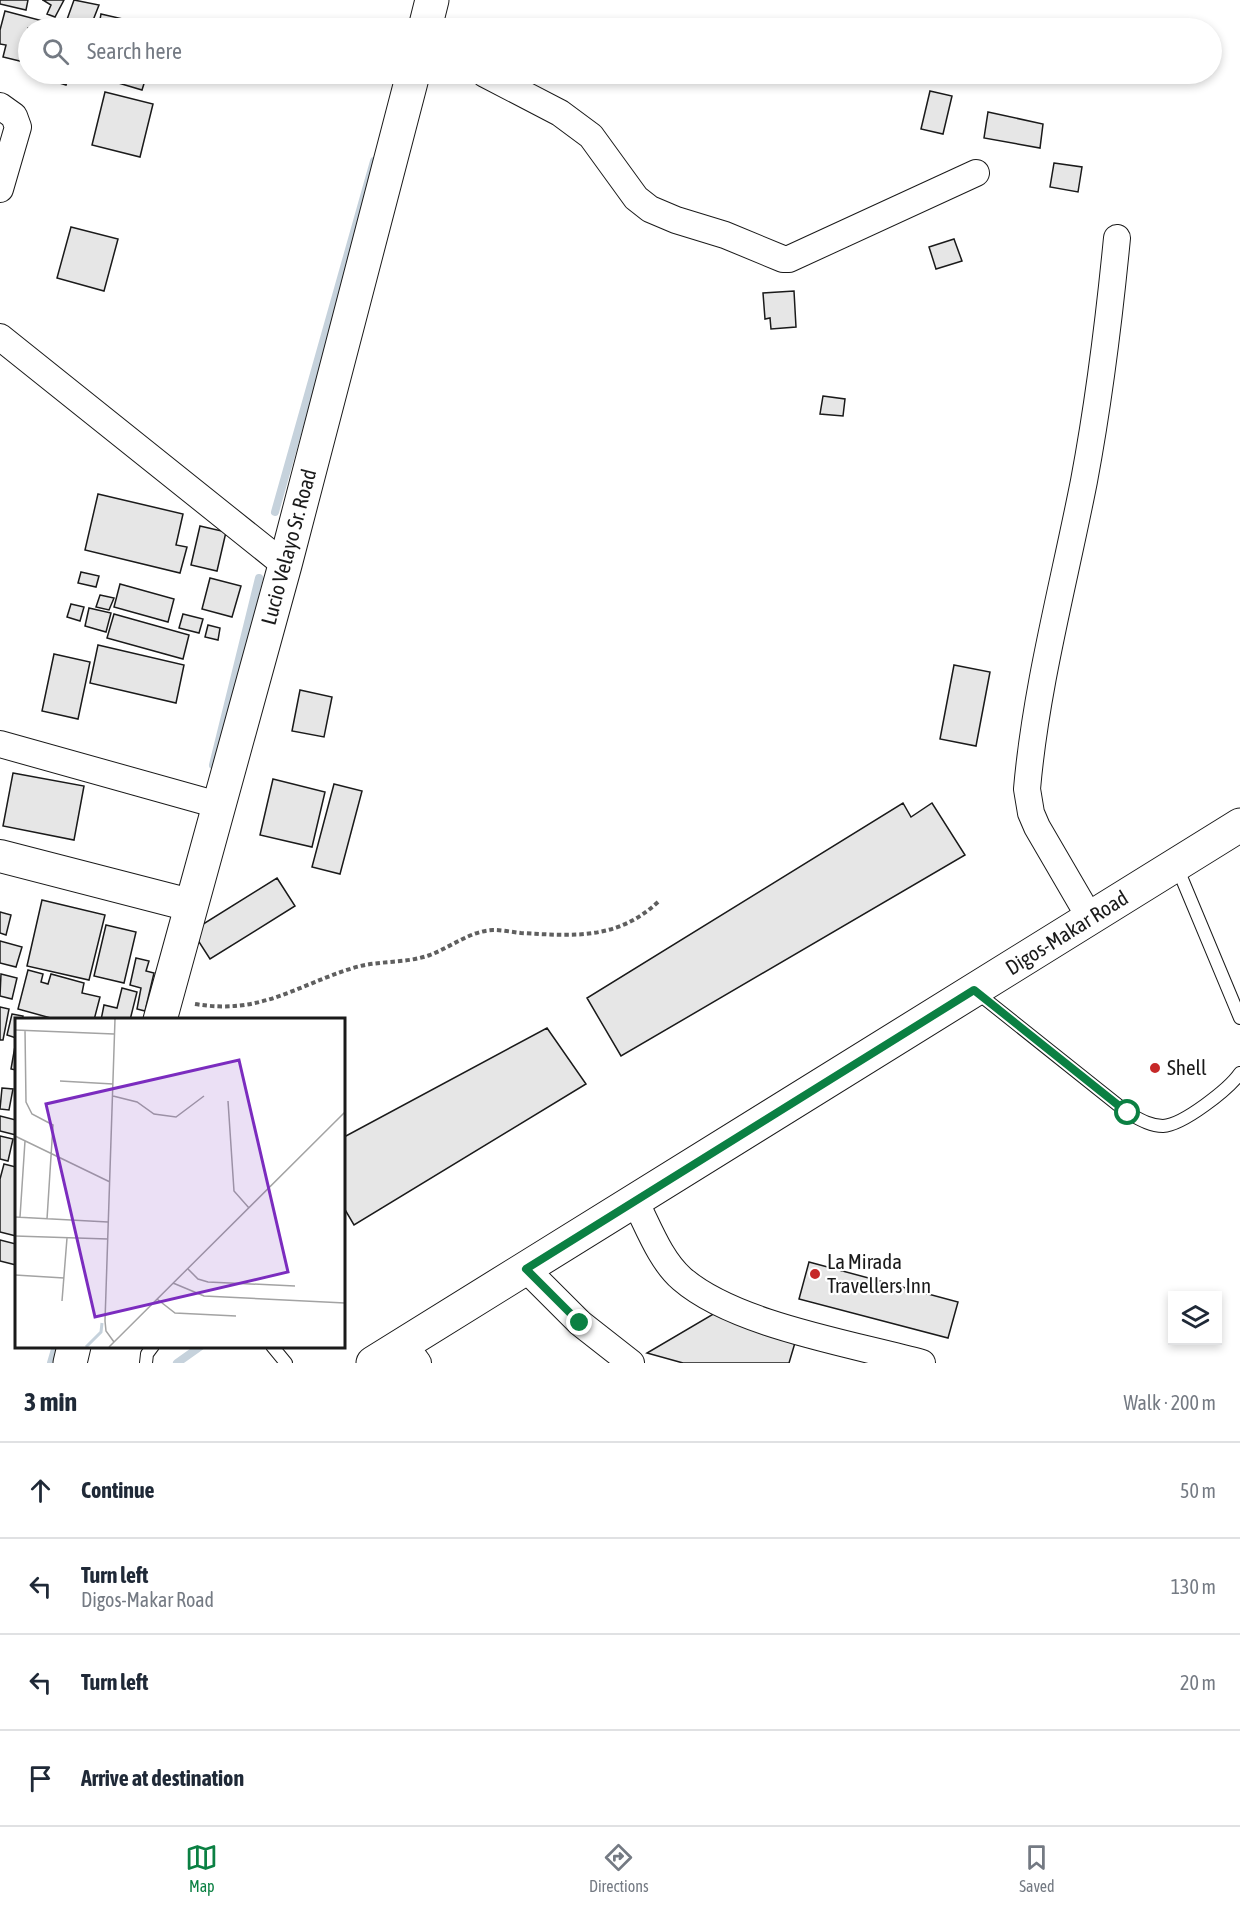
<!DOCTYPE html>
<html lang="en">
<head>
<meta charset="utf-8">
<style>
	:root { --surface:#fff; --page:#f2f2f3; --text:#1f2937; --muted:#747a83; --line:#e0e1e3; --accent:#0b8043 }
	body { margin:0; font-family:"Asap Condensed",sans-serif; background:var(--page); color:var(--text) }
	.controls { position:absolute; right:18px; bottom:18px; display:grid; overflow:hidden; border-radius:0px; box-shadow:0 3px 9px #0003 }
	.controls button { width:54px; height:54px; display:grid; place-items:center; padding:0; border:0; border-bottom:2px solid var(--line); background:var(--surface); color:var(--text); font:30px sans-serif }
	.stop { position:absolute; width:18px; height:18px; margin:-14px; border:4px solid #0b8043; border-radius:50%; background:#fff }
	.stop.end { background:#0b8043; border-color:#fff; box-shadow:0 2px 6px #0008 }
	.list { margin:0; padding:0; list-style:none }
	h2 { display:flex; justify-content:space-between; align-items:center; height:78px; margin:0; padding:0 24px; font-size:26px }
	h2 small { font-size:20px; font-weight:400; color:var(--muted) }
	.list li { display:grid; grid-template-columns:39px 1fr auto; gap:18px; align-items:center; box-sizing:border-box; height:96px; padding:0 24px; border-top:2px solid var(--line) }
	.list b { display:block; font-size:22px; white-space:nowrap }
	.list p { margin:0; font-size:20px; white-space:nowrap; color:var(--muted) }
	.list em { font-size:20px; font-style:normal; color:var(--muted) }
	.icon { flex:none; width:33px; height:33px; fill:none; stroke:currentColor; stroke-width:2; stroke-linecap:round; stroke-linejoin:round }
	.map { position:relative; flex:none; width:1240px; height:1363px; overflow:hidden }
	.search { position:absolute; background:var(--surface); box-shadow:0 3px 9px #0003; left:18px; right:18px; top:18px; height:66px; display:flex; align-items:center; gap:15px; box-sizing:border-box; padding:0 21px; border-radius:33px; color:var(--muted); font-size:22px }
	.sheet { height:462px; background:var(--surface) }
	nav { display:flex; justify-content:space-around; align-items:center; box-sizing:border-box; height:84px; border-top:2px solid var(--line); background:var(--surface); font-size:16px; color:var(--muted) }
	nav a { display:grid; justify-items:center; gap:3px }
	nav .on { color:var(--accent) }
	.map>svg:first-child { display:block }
</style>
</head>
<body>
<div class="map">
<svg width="1240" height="1363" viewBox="0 0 1240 1363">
	<rect width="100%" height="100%" fill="#fff"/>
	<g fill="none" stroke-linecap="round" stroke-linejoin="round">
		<path stroke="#c6d2dc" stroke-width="8" d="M275,512L374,161
			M213,765L259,578
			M51,1363L56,1346
			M177,1363L201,1346"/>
	</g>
	<path fill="#e6e6e6" stroke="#1a1a1a" stroke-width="1.5" d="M0,0H28L26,10L0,4Z
		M43,0H42H64L55,17L47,14L51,5Z
		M74,0L99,5L90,28H64Z
		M5,11L58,25V28H28V63L3,57L6,45L0,44V30Z
		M101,14L123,19L121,28L99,25Z
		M48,74H70L66,85L47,79Z
		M117,74H147L142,90L115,82Z
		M151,74H163L161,81L150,79Z
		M930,91L952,96L943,134L921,129Z
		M105,92L153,104L140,157L92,145Z
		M988,112L1043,124L1040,148L984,138Z
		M1054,163L1082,167L1078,192L1050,187Z
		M71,227L118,239L104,291L57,278Z
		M954,239L962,261L936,269L929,247Z
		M794,291L796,327L771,329L770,318L765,319L763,293Z
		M823,396L845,399L843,416L820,414Z
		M98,494L183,514L176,545L187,547L180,573L85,550Z
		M200,526L226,532L217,571L191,565Z
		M81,572L99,576L96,587L78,583Z
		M210,578L241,586L232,617L202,609Z
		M120,584L174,599L168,622L114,607Z
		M100,595L114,598L109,610L96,607Z
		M71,604L84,607L80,621L67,617Z
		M89,608L111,613L106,632L85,626Z
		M114,614L189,635L183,659L107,638Z
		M183,614L203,619L199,633L179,628Z
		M208,625L220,628L218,640L205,637Z
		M98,645L184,665L176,703L90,683Z
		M54,654L90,662L78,719L42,711Z
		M954,665L990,672L976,746L940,739Z
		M300,690L332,697L324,737L292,731Z
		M13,773L84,786L74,840L3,826Z
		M273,779L325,792L312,847L260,835Z
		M334,784L362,791L340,874L312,867Z
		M903,803L911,817L932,803L965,855L621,1056L587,998Z
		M277,878L295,906L210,959L192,931Z
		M42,900L105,915L89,980L27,966Z
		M0,912L11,915L6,935L0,933Z
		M106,925L136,932L124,983L94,976Z
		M0,941L22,947L16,967L0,963Z
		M136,958L149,961L146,971L154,973L145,1011L137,1009L141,988L130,985Z
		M28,970L43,974L41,982L48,984L51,974L84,983L82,993L100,997L94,1020H58L18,1009Z
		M1,974L17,978L12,999L0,996Z
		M122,988L137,992L130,1020H101L104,1005L117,1008Z
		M0,1007L9,1009L3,1040H0Z
		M12,1014L23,1016L22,1020H16V1038L7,1035Z
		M547,1028L586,1084L354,1225L344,1208V1137Z
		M15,1046L16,1047V1070L11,1069Z
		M2,1088L13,1089L9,1110L0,1109Z
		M0,1116L16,1120V1135L0,1131Z
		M0,1136L13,1139L8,1161L0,1159Z
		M4,1164L16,1167V1236L0,1232V1179Z
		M0,1240L16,1244V1265L0,1261Z
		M809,1262L958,1302L948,1338L799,1299Z
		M715,1313L797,1336L789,1363H683L647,1353Z"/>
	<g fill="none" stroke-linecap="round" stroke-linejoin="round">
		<g stroke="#1a1a1a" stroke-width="14">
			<path id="service" d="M1177,867L1240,1018
				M975,991L1128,1113C1139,1119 1150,1126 1163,1126C1183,1125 1229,1089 1240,1073
				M272,1346L286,1363
				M146,1363L147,1354L153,1346"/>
		</g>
		<g stroke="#1a1a1a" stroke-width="28">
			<path id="minor" d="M485,74L560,113L591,136L636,198L650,209L676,220L725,235L783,259H789L976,173
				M0,106L14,116L18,127L0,189
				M0,337L285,565
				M0,744L218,805
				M1090,918L1037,827L1031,813L1027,789C1036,686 1064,583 1084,481C1099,401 1109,320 1117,238
				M635,1201C648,1226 660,1260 682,1279C735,1325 853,1344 922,1363
				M526,1269L580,1323L631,1363
				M404,1344L418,1363"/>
		</g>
		<g stroke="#1a1a1a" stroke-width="34">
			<path id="tertiary" d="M0,856L190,905"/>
		</g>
		<g stroke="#1a1a1a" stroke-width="35">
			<path id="secondary" d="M425,28L432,0
				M160,1020L285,565L413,74
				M70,1363L74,1346"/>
		</g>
		<g stroke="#1a1a1a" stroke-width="35">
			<path id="primary" d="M373,1363L1240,825"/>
		</g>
		<path stroke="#5f5f5f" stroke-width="4" stroke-dasharray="4.5 3" stroke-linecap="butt" d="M195,1004C261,1015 295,986 353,968C378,960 405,964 430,955C451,947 470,931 493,930C502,930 512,932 521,933C574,936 617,940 658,902"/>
		<use href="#service" stroke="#fff" stroke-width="12"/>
		<use href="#minor" stroke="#fff" stroke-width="26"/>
		<use href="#tertiary" stroke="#fff" stroke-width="32"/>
		<use href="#secondary" stroke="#fff" stroke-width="33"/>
		<use href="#primary" stroke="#fff" stroke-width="33"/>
	</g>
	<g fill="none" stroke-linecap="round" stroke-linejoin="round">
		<path stroke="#0b8043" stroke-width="8" d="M580,1323L526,1269L974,990L1128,1113"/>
	</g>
	<g fill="#c62828" stroke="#fff" stroke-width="2">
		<circle cx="1155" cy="1068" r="6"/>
		<circle cx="815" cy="1274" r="6"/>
	</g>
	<g text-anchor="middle" stroke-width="4.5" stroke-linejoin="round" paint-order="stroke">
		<g font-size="21" fill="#1a1a1a" stroke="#fff">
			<text transform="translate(289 547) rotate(-75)" y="7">Lucio Velayo Sr. Road</text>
			<text transform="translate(1067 933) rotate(-32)" y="7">Digos-Makar Road</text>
		</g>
		<g font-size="21" fill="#1a1a1a" stroke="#fff" text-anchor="start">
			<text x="1167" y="1075">Shell</text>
			<text x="827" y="1269">La Mirada<tspan x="827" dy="24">Travellers Inn</tspan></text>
		</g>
	</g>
	<g transform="translate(15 1018)">
		<rect width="330" height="330" fill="#fff"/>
		<path fill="none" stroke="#c6d2dc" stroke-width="3" d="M71,329L86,314L87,305"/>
		<path fill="none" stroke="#a3a3a3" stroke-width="1.5" d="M0,12L99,16M10,12L11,84L17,96L38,107L32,201M45,63L98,66M98,78L122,84L139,96L161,99L189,78M213,83L219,173L234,190M0,118L95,164M0,199L93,204M5,199L10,123M0,218L93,221M173,251L183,261L193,264L280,268M0,257L49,260M158,265L189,278L330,285M142,281L160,295L221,298M47,283L52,220M99,324L91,313L90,303L100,1M94,329L330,94"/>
		<path fill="#7b2cbf" fill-opacity="0.15" stroke="#7b2cbf" stroke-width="3" d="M224,42L273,254L80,299L31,86Z"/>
		<rect width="330" height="330" fill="none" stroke="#1a1a1a" stroke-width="3"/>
	</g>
</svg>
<div class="controls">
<button><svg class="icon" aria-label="layers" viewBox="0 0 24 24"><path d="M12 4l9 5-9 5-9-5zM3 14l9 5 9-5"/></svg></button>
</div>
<div class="stop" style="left:1128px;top:1113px"></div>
<div class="stop end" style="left:580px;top:1323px"></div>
<div class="search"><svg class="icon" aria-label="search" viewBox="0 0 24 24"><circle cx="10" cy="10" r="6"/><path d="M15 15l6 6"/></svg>Search here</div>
</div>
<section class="sheet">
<h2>3 min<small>Walk · 200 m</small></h2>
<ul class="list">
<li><svg class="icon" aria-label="ahead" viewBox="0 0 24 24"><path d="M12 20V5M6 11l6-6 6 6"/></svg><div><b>Continue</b></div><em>50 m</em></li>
<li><svg class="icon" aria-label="left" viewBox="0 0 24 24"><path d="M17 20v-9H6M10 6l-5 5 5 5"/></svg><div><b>Turn left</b><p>Digos-Makar Road</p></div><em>130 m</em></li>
<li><svg class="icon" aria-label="left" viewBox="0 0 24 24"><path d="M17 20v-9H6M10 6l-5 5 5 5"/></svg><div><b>Turn left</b></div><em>20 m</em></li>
<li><svg class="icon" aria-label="arrive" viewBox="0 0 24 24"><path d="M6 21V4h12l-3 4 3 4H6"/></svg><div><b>Arrive at destination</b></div></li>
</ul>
</section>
<nav>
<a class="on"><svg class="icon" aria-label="map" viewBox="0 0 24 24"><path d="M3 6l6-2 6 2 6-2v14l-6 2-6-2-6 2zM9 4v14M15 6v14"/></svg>Map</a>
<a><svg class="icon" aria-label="directions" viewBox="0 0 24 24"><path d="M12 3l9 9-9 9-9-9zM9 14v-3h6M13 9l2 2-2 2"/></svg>Directions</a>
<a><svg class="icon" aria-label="saved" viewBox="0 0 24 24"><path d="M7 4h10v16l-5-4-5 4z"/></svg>Saved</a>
</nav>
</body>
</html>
